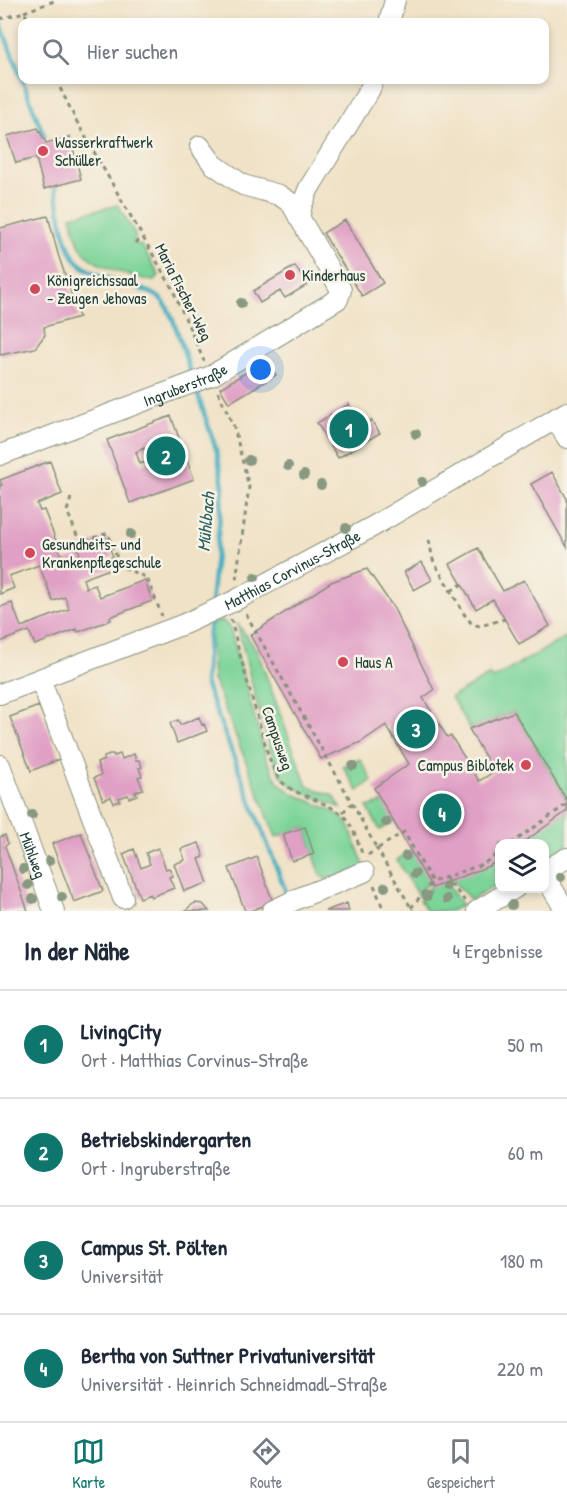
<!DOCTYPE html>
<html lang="de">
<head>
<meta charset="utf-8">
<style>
	:root { --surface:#fff; --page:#f2f2f3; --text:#1f2937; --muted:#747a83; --line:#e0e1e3; --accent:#0f766e }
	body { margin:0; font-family:"Patrick Hand",sans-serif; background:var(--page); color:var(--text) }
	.controls { position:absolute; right:18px; bottom:18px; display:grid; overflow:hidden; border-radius:12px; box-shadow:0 3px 9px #0003 }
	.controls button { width:54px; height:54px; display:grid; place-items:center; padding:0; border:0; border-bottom:2px solid var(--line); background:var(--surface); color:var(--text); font:30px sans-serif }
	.you { position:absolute; left:261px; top:370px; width:21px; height:21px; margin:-15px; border:4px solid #fff; border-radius:50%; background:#1a73e8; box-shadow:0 0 0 9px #1a73e833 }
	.badge { display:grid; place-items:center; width:39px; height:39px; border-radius:50%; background:var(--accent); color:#fff; font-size:20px; font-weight:700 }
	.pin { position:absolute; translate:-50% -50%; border:3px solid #fff; box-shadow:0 2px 6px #0006 }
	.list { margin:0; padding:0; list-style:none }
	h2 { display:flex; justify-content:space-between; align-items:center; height:78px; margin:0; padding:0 24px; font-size:26px }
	h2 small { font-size:20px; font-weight:400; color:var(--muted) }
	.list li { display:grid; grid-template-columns:39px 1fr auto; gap:18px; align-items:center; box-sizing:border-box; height:108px; padding:0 24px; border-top:2px solid var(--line) }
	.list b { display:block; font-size:22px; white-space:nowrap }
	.list p { margin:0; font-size:20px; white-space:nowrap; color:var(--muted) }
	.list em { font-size:20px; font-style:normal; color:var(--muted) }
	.icon { flex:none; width:33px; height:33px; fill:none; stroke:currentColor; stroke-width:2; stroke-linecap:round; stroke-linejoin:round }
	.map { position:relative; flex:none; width:567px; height:911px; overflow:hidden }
	.search { position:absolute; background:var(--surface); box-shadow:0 3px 9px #0003; left:18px; right:18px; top:18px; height:66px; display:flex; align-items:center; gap:15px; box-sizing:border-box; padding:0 21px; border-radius:12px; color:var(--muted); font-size:22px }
	.sheet { height:510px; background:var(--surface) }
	nav { display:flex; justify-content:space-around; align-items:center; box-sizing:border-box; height:84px; border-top:2px solid var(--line); background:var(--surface); font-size:16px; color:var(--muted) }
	nav a { display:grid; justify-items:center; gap:3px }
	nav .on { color:var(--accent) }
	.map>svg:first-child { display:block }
</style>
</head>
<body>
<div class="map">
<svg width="567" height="911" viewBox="0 0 567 911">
	<rect width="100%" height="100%" fill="#f7f3e8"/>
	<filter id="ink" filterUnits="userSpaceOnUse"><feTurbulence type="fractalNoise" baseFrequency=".0167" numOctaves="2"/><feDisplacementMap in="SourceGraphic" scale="12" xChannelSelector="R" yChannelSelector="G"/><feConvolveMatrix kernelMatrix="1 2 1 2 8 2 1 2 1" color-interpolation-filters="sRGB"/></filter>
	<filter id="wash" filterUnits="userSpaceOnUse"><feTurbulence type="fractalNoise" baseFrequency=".008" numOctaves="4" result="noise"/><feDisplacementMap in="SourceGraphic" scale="24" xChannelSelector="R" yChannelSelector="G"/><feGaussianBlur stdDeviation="1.35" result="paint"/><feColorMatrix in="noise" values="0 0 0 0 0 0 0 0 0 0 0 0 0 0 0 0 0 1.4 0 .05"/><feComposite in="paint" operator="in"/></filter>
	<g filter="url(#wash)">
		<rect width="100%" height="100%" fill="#f0e2c6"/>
		<path fill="#7cd499" stroke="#4e8866" stroke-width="1.5" d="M118,205L135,234V243L142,246L159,275L155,281H152C131,275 92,268 81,248C76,239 74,226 71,216Z
			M219,621H223L230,628L266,758L278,782L292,793L331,810L343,818L349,826L365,868L326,879L321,876L305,827L276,837L213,679L210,625Z
			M237,623L257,651L307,786L334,796L341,808C324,799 295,792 283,778C274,767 271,749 266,735C255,698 246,661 237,623Z
			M566,637L567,638V801L514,712L470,729L451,697L490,675L493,679Z
			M360,759L372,780L358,791L343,766Z
			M385,802L395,821L380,830L367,807Z
			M567,806V845L545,858L544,844H515Z
			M412,849L430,881L418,896L397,860Z
			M498,856L499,859V883L471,900L450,878Z
			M444,880L462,905L451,911H427L420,900L432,885Z"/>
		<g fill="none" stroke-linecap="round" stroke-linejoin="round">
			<path stroke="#41adc0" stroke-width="4.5" d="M0,23L44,136
				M55,187C59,207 65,253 80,264C92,274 107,278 122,283C134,287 150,290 160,298C173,309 186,360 192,378
				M195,386L217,452L223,486L211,604
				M210,618L205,683L288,897"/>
		</g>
		<g id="blocks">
			<path fill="#e09fc5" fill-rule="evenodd" d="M38,128L46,143L70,137L81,179L44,189L36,158L16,163L7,136Z
				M48,216L58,254L79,317L44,327L45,335L35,348L0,355V228Z
				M345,220L383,283L362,296L323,233Z
				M295,266L307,285L285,298L280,291L260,303L253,291Z
				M267,360L276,375L229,403L220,388Z
				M349,404L362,426L371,420L380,433L338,458L317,423Z
				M171,416L194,479L130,503L107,440ZM144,448L149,461L140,464L136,452Z
				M50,461L62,494L37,504L40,511L44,510L64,561L80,555L78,548L106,538L113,557L108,558L112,568L83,579L86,588L95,585L100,597L145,580L152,601L110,617L111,620L78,632L77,629L35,645L29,631L0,642V607L12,603L21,627L69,609L65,597L53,601L39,565L9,576L14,588L0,594V485H2L0,480Z
				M552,472L567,499V547L531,484Z
				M478,548L503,591L524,580L550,626L519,644L493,599L476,609L450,564Z
				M422,562L432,580L414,590L404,572Z
				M367,569L393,607L434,690L423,698L447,737L451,736L479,781L494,772L469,729L514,712L567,801V811L521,844H500V859L489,866L432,888L374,788L409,764L386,725L361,742L321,759L250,635L331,582Z
				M39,706L60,759L31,771L10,717Z
				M199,717L202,725L204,724L207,731L177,743L170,723L178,720L180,725Z
				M113,754L114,756L120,754L122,759L134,754L136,761L139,760L142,767L139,768L142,776L138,777L143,789L135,792L137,795L129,798L128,795L119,798L120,801L114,803L111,797L103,800L94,778L101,775L97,763L104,760V757Z
				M305,827L314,854L292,861L283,834Z
				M81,833L103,891L74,902L52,844Z
				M5,835L8,844L5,846L28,911H0V837Z
				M199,843L204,857L199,859L208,883L184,891L174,864L185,860L181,849Z
				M158,848L166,869L169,868L173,876L169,877L174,888L151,897L150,894L140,898L123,854L134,849L141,868L150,864L146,853Z
				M257,857L273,902L250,911H245L229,868Z
				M195,903L203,904L209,911H186L189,907Z
				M347,903L349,911H325Z"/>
		</g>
	</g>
	<g filter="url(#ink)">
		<use href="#blocks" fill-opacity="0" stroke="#88907d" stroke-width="1.5"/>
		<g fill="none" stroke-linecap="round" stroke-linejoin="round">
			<g stroke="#88907d" stroke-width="22">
				<g id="minor">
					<path d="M389,22L395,0"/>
					<path d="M299,218L302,205L309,188L370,89L373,80"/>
					<path d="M556,418L567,438"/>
					<path id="s1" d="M0,455L211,376L338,299L341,290L291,203L279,195L243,185L213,164L200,146"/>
					<path d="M40,679L123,898"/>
					<path id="s2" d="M0,694L184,624L234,601L372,527L567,412"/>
					<path id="s3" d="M0,765L54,911"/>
					<path d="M544,871L567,858"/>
					<path d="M544,875L566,911"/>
					<path d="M272,911L299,898L364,872"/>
					<path d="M477,911L515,888"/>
				</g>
			</g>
			<path stroke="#88907d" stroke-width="3" stroke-dasharray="4.5 4.5" stroke-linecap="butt" d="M24,12L57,0
				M0,19L24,12L30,22
				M56,80L77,122L106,173L172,288L204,361
				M135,243L143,238
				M218,392L234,427L249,487L236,580
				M71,498L67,511L80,543L108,533L120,566L147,578L162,616
				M429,540L433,560L464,614L472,624L480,626L505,619
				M451,591L462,584
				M246,614L352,803L342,813
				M231,619C239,654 249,688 259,722C264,739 270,769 282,782C290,790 301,794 311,798C349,814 349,818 363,856
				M352,803L377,849L404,832L432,882L483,864L500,852
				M511,844L567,804
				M368,855L377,849L413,911
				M445,877L465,901
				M374,885L384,911
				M411,908L432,882"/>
			<use href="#minor" stroke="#fff" stroke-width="20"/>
		</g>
		<g fill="#889881">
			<circle cx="241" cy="303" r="5"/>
			<circle cx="416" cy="434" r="5"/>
			<circle cx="249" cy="460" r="5"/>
			<circle cx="288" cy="466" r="5"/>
			<circle cx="304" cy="475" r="5"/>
			<circle cx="422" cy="482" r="5"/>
			<circle cx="321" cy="485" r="5"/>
			<circle cx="346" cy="528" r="5"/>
			<circle cx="131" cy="534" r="5"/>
			<circle cx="255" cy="577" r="5"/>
			<circle cx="353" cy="766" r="5"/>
			<circle cx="32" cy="815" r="5"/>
			<circle cx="386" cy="822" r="5"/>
			<circle cx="406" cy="856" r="5"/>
			<circle cx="49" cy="861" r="5"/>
			<circle cx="23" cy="869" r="5"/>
			<circle cx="415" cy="874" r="5"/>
			<circle cx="561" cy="877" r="5"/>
			<circle cx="28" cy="885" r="5"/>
			<circle cx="446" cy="886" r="5"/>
			<circle cx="385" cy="887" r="5"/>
			<circle cx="427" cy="896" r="5"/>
			<circle cx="62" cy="897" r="5"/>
			<circle cx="33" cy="899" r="5"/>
			<circle cx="447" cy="899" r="5"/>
			<circle cx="512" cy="905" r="5"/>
		</g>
	</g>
	<g fill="#d1495b" stroke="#f7f3e8" stroke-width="2">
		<circle cx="43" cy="151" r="6"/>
		<circle cx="290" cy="275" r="6"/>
		<circle cx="35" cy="289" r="6"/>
		<circle cx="30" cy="553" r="6"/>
		<circle cx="343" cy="662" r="6"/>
		<circle cx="526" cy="765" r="6"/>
	</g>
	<g text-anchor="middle" stroke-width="5" stroke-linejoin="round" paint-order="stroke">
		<g font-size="16" fill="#1f3d34" stroke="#f7f3e8" text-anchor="start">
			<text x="55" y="148">Wasserkraftwerk<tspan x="55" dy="18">Schüller</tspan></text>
			<text x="302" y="281">Kinderhaus</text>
			<text x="47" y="286">Königreichssaal<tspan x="47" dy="18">- Zeugen Jehovas</tspan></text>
			<text x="42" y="550">Gesundheits- und<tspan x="42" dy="18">Krankenpflegeschule</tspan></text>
			<text x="355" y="668">Haus A</text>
			<text x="514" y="771" text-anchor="end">Campus Biblotek</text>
		</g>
		<g font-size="16" fill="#1f3d34" stroke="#f7f3e8">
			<text transform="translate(184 292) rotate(63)" y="6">Maria Fischer-Weg</text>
			<text dy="6" stroke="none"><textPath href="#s1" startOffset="198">Ingruberstraße</textPath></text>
			<text dy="6" stroke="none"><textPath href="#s2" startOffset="318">Matthias Corvinus-Straße</textPath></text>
			<text transform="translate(278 738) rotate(71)" y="6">Campusweg</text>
			<text dy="6" stroke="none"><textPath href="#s3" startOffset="96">Mühlweg</textPath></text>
		</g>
		<g font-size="18" font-style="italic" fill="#295f5e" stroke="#f7f3e8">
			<text transform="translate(206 522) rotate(-85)" y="6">Mühlbach</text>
		</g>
	</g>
</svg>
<div class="controls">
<button><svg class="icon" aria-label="layers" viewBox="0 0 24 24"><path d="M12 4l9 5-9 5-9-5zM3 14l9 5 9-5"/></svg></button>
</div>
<div class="you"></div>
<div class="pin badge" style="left:349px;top:429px">1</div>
<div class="pin badge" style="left:166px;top:456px">2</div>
<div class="pin badge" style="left:416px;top:729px">3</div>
<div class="pin badge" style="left:442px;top:813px">4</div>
<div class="search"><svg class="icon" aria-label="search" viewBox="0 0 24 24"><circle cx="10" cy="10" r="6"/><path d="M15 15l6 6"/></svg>Hier suchen</div>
</div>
<section class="sheet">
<h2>In der Nähe<small>4 Ergebnisse</small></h2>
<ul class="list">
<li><span class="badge">1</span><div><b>LivingCity</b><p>Ort · Matthias Corvinus-Straße</p></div><em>50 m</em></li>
<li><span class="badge">2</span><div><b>Betriebskindergarten</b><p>Ort · Ingruberstraße</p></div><em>60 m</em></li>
<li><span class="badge">3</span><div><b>Campus St. Pölten</b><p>Universität</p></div><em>180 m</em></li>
<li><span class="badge">4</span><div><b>Bertha von Suttner Privatuniversität</b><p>Universität · Heinrich Schneidmadl-Straße</p></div><em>220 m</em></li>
</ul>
</section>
<nav>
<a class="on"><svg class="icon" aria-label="map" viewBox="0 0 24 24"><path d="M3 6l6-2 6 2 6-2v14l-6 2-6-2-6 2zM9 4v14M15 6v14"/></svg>Karte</a>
<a><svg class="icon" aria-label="directions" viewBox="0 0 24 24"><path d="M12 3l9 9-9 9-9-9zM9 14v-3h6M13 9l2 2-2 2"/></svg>Route</a>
<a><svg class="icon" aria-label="saved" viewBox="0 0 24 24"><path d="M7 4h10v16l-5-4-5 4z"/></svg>Gespeichert</a>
</nav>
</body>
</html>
